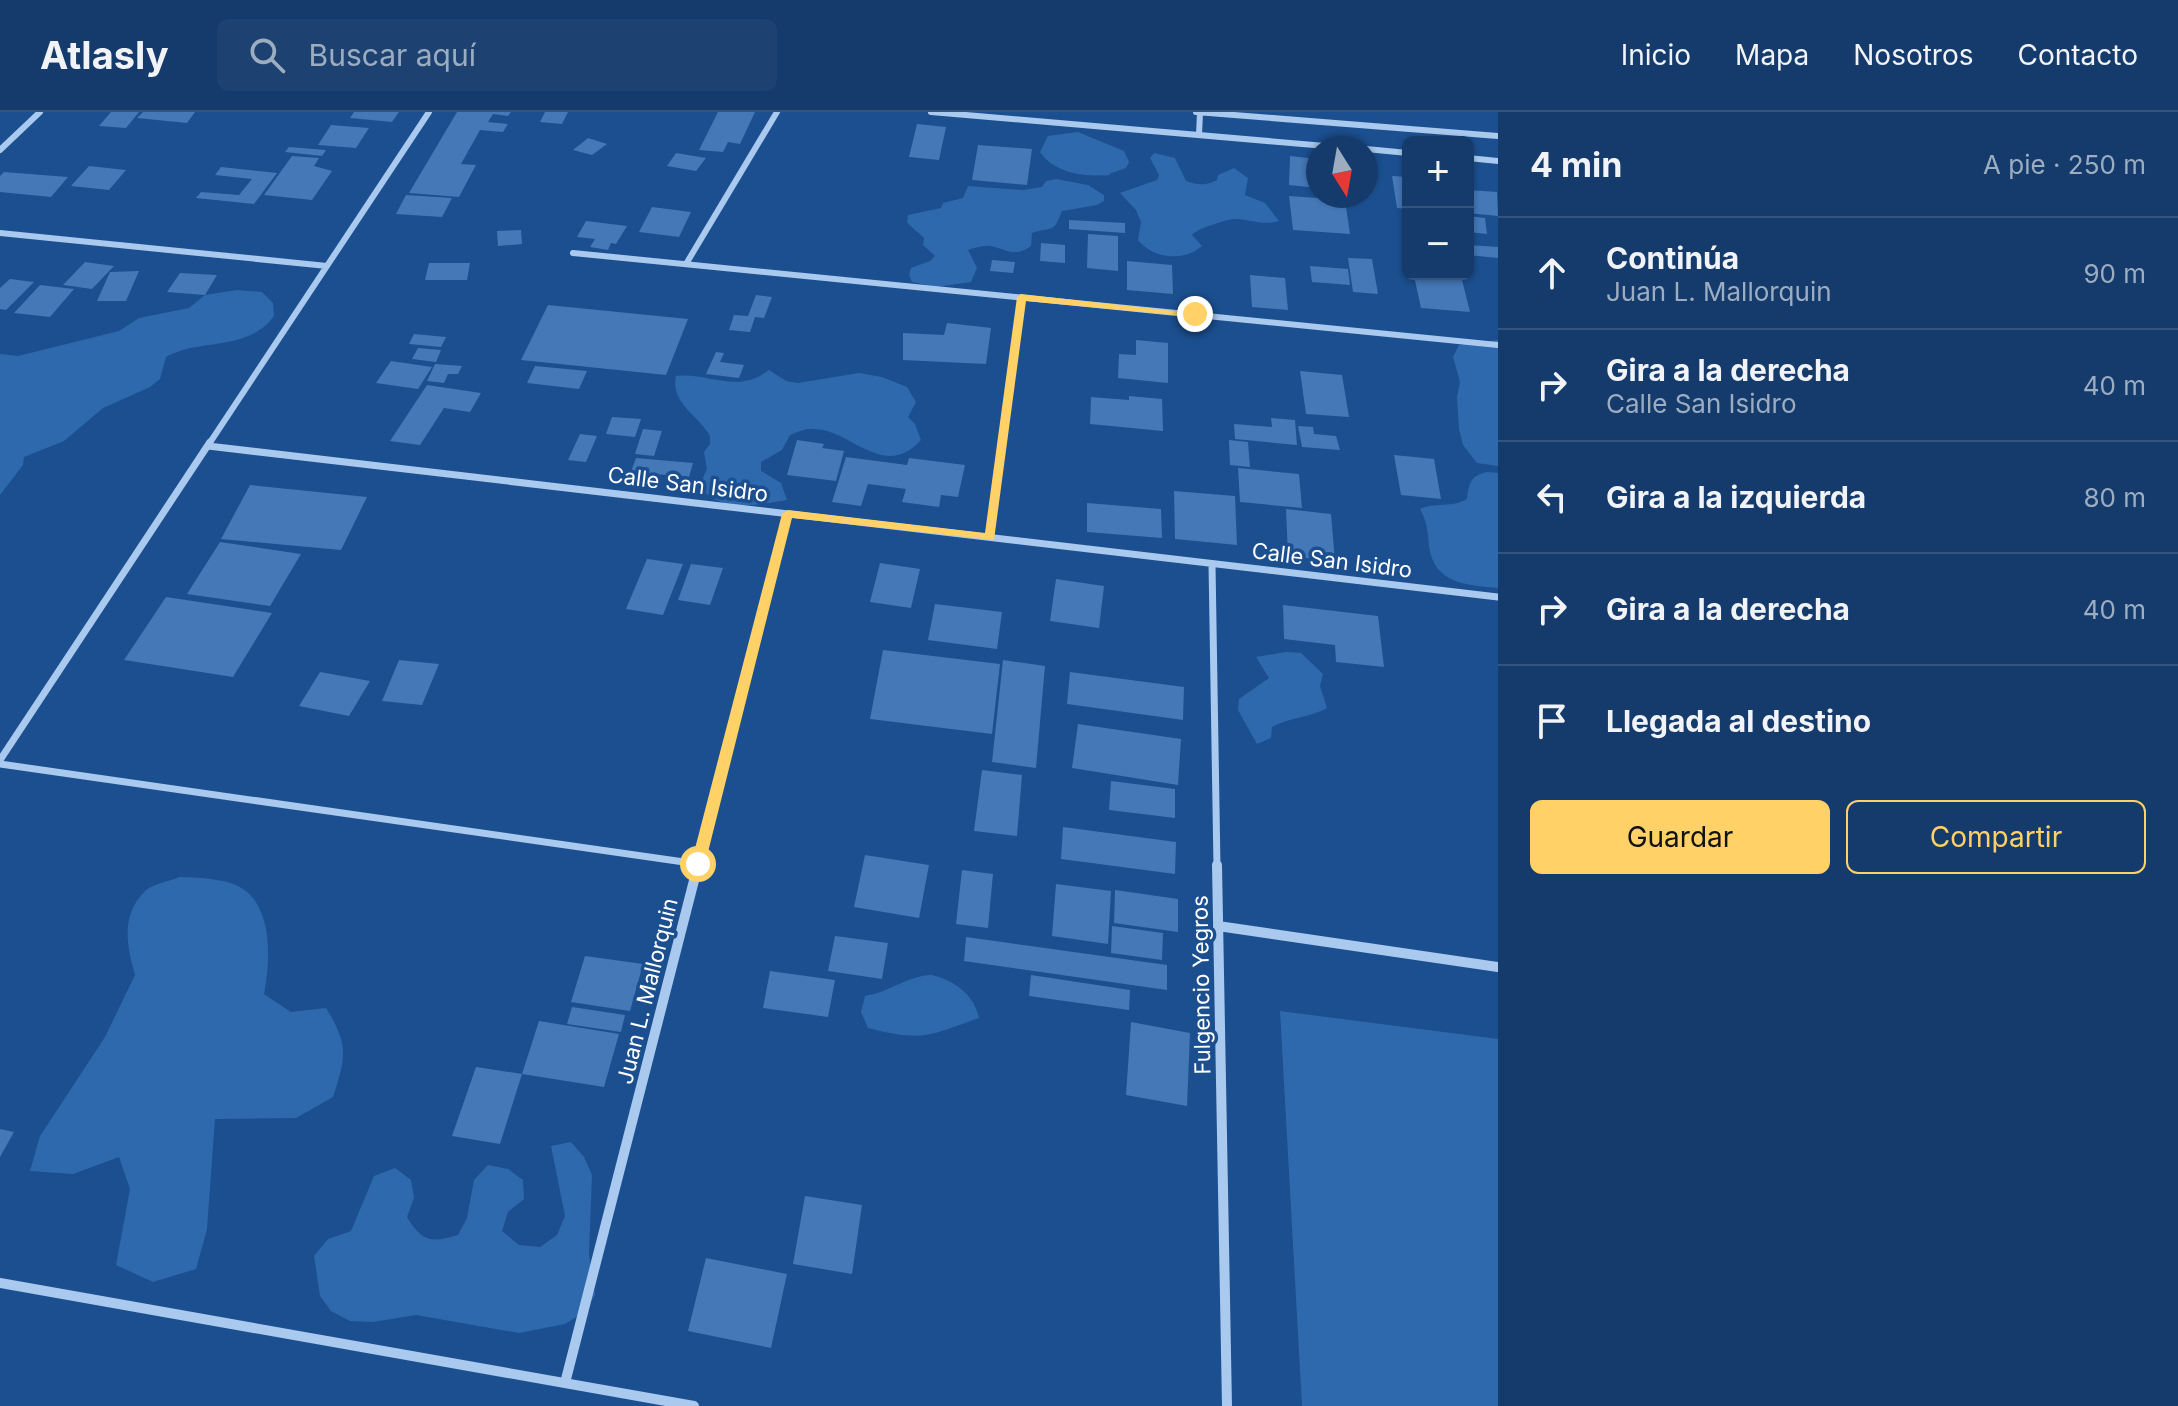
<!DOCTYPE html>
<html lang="es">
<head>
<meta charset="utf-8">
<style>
	:root { --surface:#143b6b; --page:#1d4271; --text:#f1f3f6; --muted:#9dadc1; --line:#33557e; --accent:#ffd166 }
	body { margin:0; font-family:Inter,sans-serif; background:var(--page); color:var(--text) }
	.controls { position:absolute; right:24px; top:24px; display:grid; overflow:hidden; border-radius:12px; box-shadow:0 2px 6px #0004 }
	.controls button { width:72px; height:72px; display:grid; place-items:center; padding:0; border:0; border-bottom:2px solid var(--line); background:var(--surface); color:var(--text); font:40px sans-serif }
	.compass { position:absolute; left:1306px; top:24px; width:72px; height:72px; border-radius:50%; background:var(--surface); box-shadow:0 2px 6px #0004; rotate:169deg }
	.stop { position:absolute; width:24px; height:24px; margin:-18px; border:6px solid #ffd166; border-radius:50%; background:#fff }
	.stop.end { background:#ffd166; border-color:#fff; box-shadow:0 2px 8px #0008 }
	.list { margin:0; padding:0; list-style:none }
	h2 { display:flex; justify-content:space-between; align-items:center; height:104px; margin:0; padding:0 32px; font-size:34px }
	h2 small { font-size:26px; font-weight:400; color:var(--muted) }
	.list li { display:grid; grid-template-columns:52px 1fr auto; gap:24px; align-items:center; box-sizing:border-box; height:112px; padding:0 32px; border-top:2px solid var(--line) }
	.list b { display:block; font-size:30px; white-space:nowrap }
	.list p { margin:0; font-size:26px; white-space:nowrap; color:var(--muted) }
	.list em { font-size:26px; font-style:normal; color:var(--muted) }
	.actions { display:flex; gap:16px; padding:24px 32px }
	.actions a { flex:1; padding:18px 0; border:2px solid var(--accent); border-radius:12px; text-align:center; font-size:28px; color:var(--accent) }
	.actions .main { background:var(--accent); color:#111 }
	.icon { flex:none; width:44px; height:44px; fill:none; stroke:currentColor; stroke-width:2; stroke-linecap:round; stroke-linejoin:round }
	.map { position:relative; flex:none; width:1498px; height:1294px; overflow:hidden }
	header { display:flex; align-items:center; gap:48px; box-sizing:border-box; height:112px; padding:0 40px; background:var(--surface); border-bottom:2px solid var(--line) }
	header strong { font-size:38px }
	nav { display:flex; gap:44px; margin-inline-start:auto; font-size:28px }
	.search { width:560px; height:72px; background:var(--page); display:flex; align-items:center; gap:20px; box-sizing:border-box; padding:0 28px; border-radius:12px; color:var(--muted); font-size:30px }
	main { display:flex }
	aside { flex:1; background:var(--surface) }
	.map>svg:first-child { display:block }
</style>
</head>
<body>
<header>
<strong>Atlasly</strong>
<div class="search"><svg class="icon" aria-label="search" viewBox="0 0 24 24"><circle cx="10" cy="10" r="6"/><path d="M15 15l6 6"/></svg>Buscar aquí</div>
<nav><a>Inicio</a><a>Mapa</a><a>Nosotros</a><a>Contacto</a></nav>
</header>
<main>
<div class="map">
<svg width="1498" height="1294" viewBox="0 0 1498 1294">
	<rect width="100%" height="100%" fill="#1b4f8f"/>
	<path fill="#2e69ad" d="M1078,20L1124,39L1129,50L1126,56L1109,62L1111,63C1086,65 1055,62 1040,40L1048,24Z
		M1154,41L1175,46L1186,69C1197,73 1206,74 1217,68L1218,63L1234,56L1248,66L1245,83L1265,91L1279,109C1262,114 1250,107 1234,107C1225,108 1196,117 1192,123L1202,134C1184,150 1153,147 1138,128L1141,110L1136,98L1120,81L1157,68L1159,63L1150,46Z
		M1056,67L1088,73L1104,83V89L1097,93L1062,99C1053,122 1054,114 1032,121L1031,134C1014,146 1007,137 990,134C983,133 975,136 968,138L977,156L971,170L936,175L912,170L909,163L911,156L930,149L935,144L923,133L924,126C919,120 912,117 907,110L908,103L941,96L943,91L963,86L968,74L1023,78L1042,75L1046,69Z
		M237,178L262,180L273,191L274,204C248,240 200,226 166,245L160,267L150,275L103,296L64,329L24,345L23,353L0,383V242L18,244L119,219L139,206L189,196L205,183Z
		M1498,228V354L1477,351L1463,333L1459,317L1457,285L1460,270L1453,245L1459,233Z
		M769,258L786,269L798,271L859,261L882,265L907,275L916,290L908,305L915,312L921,328C884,369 851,318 815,317C806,316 798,320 790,323L782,338L761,350V359L781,371L787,388C759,393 718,401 699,374L707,357L704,340L710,332V324C699,304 670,291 676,264C709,260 737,283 769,258Z
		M1487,360L1498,361V476C1467,473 1434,472 1429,434C1428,421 1427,409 1420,397C1436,390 1451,396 1467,387C1469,371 1470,364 1487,360Z
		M1286,540L1301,541L1323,562L1320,574L1327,596C1309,606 1290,605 1272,615L1271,626L1257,632L1238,598L1239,587L1269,566L1256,545Z
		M180,765C200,766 232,766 247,780C273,802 270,852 264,882L291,900L326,896C349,933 346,945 333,985L296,1006L215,1007L207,1117L196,1157L153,1170L116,1153L130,1077L119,1045L73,1062L30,1059L40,1024L105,925L135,863C127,834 120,804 145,779C152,772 170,769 180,765Z
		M931,863C954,868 974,882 979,906C928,924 923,930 868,916L861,900L865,884C890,880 907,864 931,863Z
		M1280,899L1498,927V1294H1302Z
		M571,1030L584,1045L592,1063L589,1142L595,1183L583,1201L565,1212L519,1221L416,1203L373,1210L350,1209L331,1199L320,1184L314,1144L328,1127L351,1119L374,1064L395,1056L411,1068L414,1086L407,1105C422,1130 431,1131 458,1123L467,1106L474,1068L488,1053L508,1057L523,1068L524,1087L508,1100L502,1119L519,1133L540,1135L557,1123L565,1104L551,1034Z"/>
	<path fill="#4478b7" d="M111,0H139L126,16L99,14Z
		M143,0H195L187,11L137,6Z
		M354,0H399L392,10L350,6Z
		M457,0H511L508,4L493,2L488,10L508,12L503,20L480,18L461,52L476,53L459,85L409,81Z
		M545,0H568L562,12L540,10Z
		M718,0H755L740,32L728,30L723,40L699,38Z
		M917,12L946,15L939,48L909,45Z
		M331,13L369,16L356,36L318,33Z
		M588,26L607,32L592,43L573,38Z
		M978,33L1032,37L1027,73L972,68Z
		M289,35L326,38L322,44L285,40Z
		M676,41L706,46L696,59L667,54Z
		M292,44L319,46L314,54L332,59L312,88L264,83Z
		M1290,44L1318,47V76L1289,73Z
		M89,54L126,58L109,78L71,74Z
		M221,55L277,61L254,92L196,86L201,80L239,83L252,67L215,63Z
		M4,60L68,65L51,85L0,80V64Z
		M1392,64L1408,65V97L1397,96Z
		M1468,78L1497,80L1498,104L1468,101Z
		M406,83L452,86L442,105L396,102Z
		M1289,84L1345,88L1350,122L1293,118Z
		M652,95L691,100L679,125L639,120Z
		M1468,104L1485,106L1487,122L1468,120Z
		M1069,108L1125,111V121L1069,117Z
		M586,109L627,114L616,132L611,131L608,138L590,135L595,127L577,125Z
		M521,118L522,132L498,134L497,119Z
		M1088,122L1118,124V159L1087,156Z
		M1041,131L1065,133V151L1040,149Z
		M1468,133L1498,135V146L1468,143Z
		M1348,146L1372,147L1378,182L1353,180Z
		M992,148L1015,150L1013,161L990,159Z
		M1127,149L1172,153L1173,182L1127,178Z
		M85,150L114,154L92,177L63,173Z
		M429,151H470L467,168H425Z
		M1310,154L1348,157L1350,173L1312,170Z
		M139,159L126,189H97L110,160Z
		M180,161L217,163L205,183L167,180Z
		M1250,163L1285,166L1288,198L1252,195Z
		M1414,164L1462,168L1470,200L1421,196Z
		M10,167L34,170L6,198L0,197V176Z
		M40,173L74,177L50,205L14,201Z
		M756,183L772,185L764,206L755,205L750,220L729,218L734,203L748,204Z
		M548,193L688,207L666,263L521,248Z
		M947,211L991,216L986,252L903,248V221L944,223Z
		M414,222L446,225L441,235L409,232Z
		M1136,228L1168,231V271L1118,266L1119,242L1136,243Z
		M418,236L441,238L436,250L412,247Z
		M716,240L724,241L720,250L744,253L739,266L706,262Z
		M391,249L432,255L418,277L376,271Z
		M435,252L462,254L458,262H448L444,271L427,269Z
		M535,254L587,259L579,277L527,271Z
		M1300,259L1342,263L1349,305L1306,302Z
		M427,273L481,281L470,300L444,296L420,333L390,329Z
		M1129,284L1162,287L1163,319L1090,312L1091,285L1129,288Z
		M612,305L641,307L635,325L606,322Z
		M1271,306L1295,308L1297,333L1235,327L1234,312L1272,315Z
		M1298,314L1313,315L1314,322L1336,324L1340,338L1302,335Z
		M643,317L662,319L654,344L635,342Z
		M580,322L597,324L586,350L568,348Z
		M797,328L824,332L822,336L844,339L836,369L787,363Z
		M1229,328L1248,330L1250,355L1230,353Z
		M1394,343L1434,347L1441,387L1401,383Z
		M846,345L907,353L909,346L965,353L958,385L941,383L939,395L902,390L906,377L868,372L861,394L832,390Z
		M636,346L693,351L689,365L631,360Z
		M1238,356L1299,362L1302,396L1240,390Z
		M250,373L367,385L341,438L221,427Z
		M1174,379L1235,384L1237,433L1175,427Z
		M1087,391L1161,397L1162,426L1087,420Z
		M1286,397L1331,402L1335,449L1288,444Z
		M220,430L301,442L270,494L187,482Z
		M647,447L683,452L663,503L626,497Z
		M880,451L920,457L911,496L870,490Z
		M691,452L723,456L710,493L678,488Z
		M1056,467L1104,474L1099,516L1050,509Z
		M166,485L272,501L233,565L124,548Z
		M935,492L1002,500L997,537L928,528Z
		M1283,493L1378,504L1384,555L1336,550L1335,533L1284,527Z
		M883,538L1000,552L992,622L870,607Z
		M399,548L439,552L422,593L382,589Z
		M1003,548L1045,554L1036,656L992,650Z
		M320,560L370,569L349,604L299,594Z
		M1070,560L1184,575L1183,608L1067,592Z
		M1078,612L1181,627L1178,673L1072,656Z
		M982,658L1022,663L1017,724L974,719Z
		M1111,669L1175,677V706L1109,698Z
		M1063,715L1176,730L1175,762L1061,747Z
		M865,743L929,753L919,806L854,795Z
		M962,758L993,762L988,816L956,812Z
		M1056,772L1111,779L1108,832L1052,824Z
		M1115,778L1178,787V820L1114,811Z
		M1112,814L1163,821L1162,848L1111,841Z
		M835,824L888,831L882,867L828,859Z
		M966,825L1167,853V878L964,849Z
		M585,844L643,852L630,899L571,890Z
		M770,859L835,868L828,905L763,896Z
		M1031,863L1130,878L1129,898L1029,884Z
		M572,895L625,903L621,920L567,912Z
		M539,909L619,922L604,975L522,962Z
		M1131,910L1190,921L1187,994L1126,983Z
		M476,955L522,962L500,1032L452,1024Z
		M0,1017L14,1020L0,1045Z
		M805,1084L862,1093L852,1162L793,1152Z
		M706,1146L787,1162L771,1236L688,1219Z"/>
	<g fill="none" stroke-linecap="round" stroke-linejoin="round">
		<path stroke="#a9c9ee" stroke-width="6" d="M931,0L1349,36
			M1196,0L1498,24
			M1199,23L1200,0
			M1366,37L1408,41
			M0,38L40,0
			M1468,46L1498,49
			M0,121L327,154
			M573,141L1498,233
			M686,152L777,0
			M209,332L429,0
			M1002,332L1021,185"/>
		<path stroke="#a9c9ee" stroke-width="7" d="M208,334L1498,485
			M990,425L1002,330
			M1212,452L1217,755
			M0,648L210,330
			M0,652L698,752
			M697,755L788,402"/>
		<path stroke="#a9c9ee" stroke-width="10" d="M1217,753L1227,1294
			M1218,814L1498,855
			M0,1171L694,1294
			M565,1271L698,753"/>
	</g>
	<path fill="#ffd166" d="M1021,182L1200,202L1195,205L1026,189L994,428L792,406L705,752L698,758L693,756L691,752L782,402L788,398L985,421L1017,185Z"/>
	<g text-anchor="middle" stroke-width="7" stroke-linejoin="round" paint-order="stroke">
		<g font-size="22" fill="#fff" stroke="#1b4f8f">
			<text transform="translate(688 372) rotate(7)" y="8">Calle San Isidro</text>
			<text transform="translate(1332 448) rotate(7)" y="8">Calle San Isidro</text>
			<text transform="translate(1201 873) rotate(-91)" y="8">Fulgencio Yegros</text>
			<text transform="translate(647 879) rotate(-76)" y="8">Juan L. Mallorquin</text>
		</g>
	</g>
</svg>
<div class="controls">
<button>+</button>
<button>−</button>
</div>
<svg class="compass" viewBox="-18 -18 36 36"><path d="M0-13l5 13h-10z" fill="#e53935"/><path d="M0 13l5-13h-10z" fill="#9dadc1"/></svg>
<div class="stop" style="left:698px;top:752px"></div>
<div class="stop end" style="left:1195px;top:202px"></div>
</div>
<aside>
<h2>4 min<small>A pie · 250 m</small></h2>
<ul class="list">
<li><svg class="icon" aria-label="ahead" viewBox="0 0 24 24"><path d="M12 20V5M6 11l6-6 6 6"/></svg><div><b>Continúa</b><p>Juan L. Mallorquin</p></div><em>90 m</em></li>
<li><svg class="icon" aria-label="right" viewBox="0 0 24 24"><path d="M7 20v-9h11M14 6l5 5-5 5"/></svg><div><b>Gira a la derecha</b><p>Calle San Isidro</p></div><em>40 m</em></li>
<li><svg class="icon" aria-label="left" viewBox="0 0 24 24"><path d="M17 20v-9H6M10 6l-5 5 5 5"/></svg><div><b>Gira a la izquierda</b></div><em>80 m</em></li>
<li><svg class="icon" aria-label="right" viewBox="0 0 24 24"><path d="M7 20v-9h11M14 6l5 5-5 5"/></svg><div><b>Gira a la derecha</b></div><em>40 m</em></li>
<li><svg class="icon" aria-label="arrive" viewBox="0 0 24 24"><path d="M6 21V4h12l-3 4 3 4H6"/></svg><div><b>Llegada al destino</b></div></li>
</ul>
<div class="actions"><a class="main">Guardar</a><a>Compartir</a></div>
</aside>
</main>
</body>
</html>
